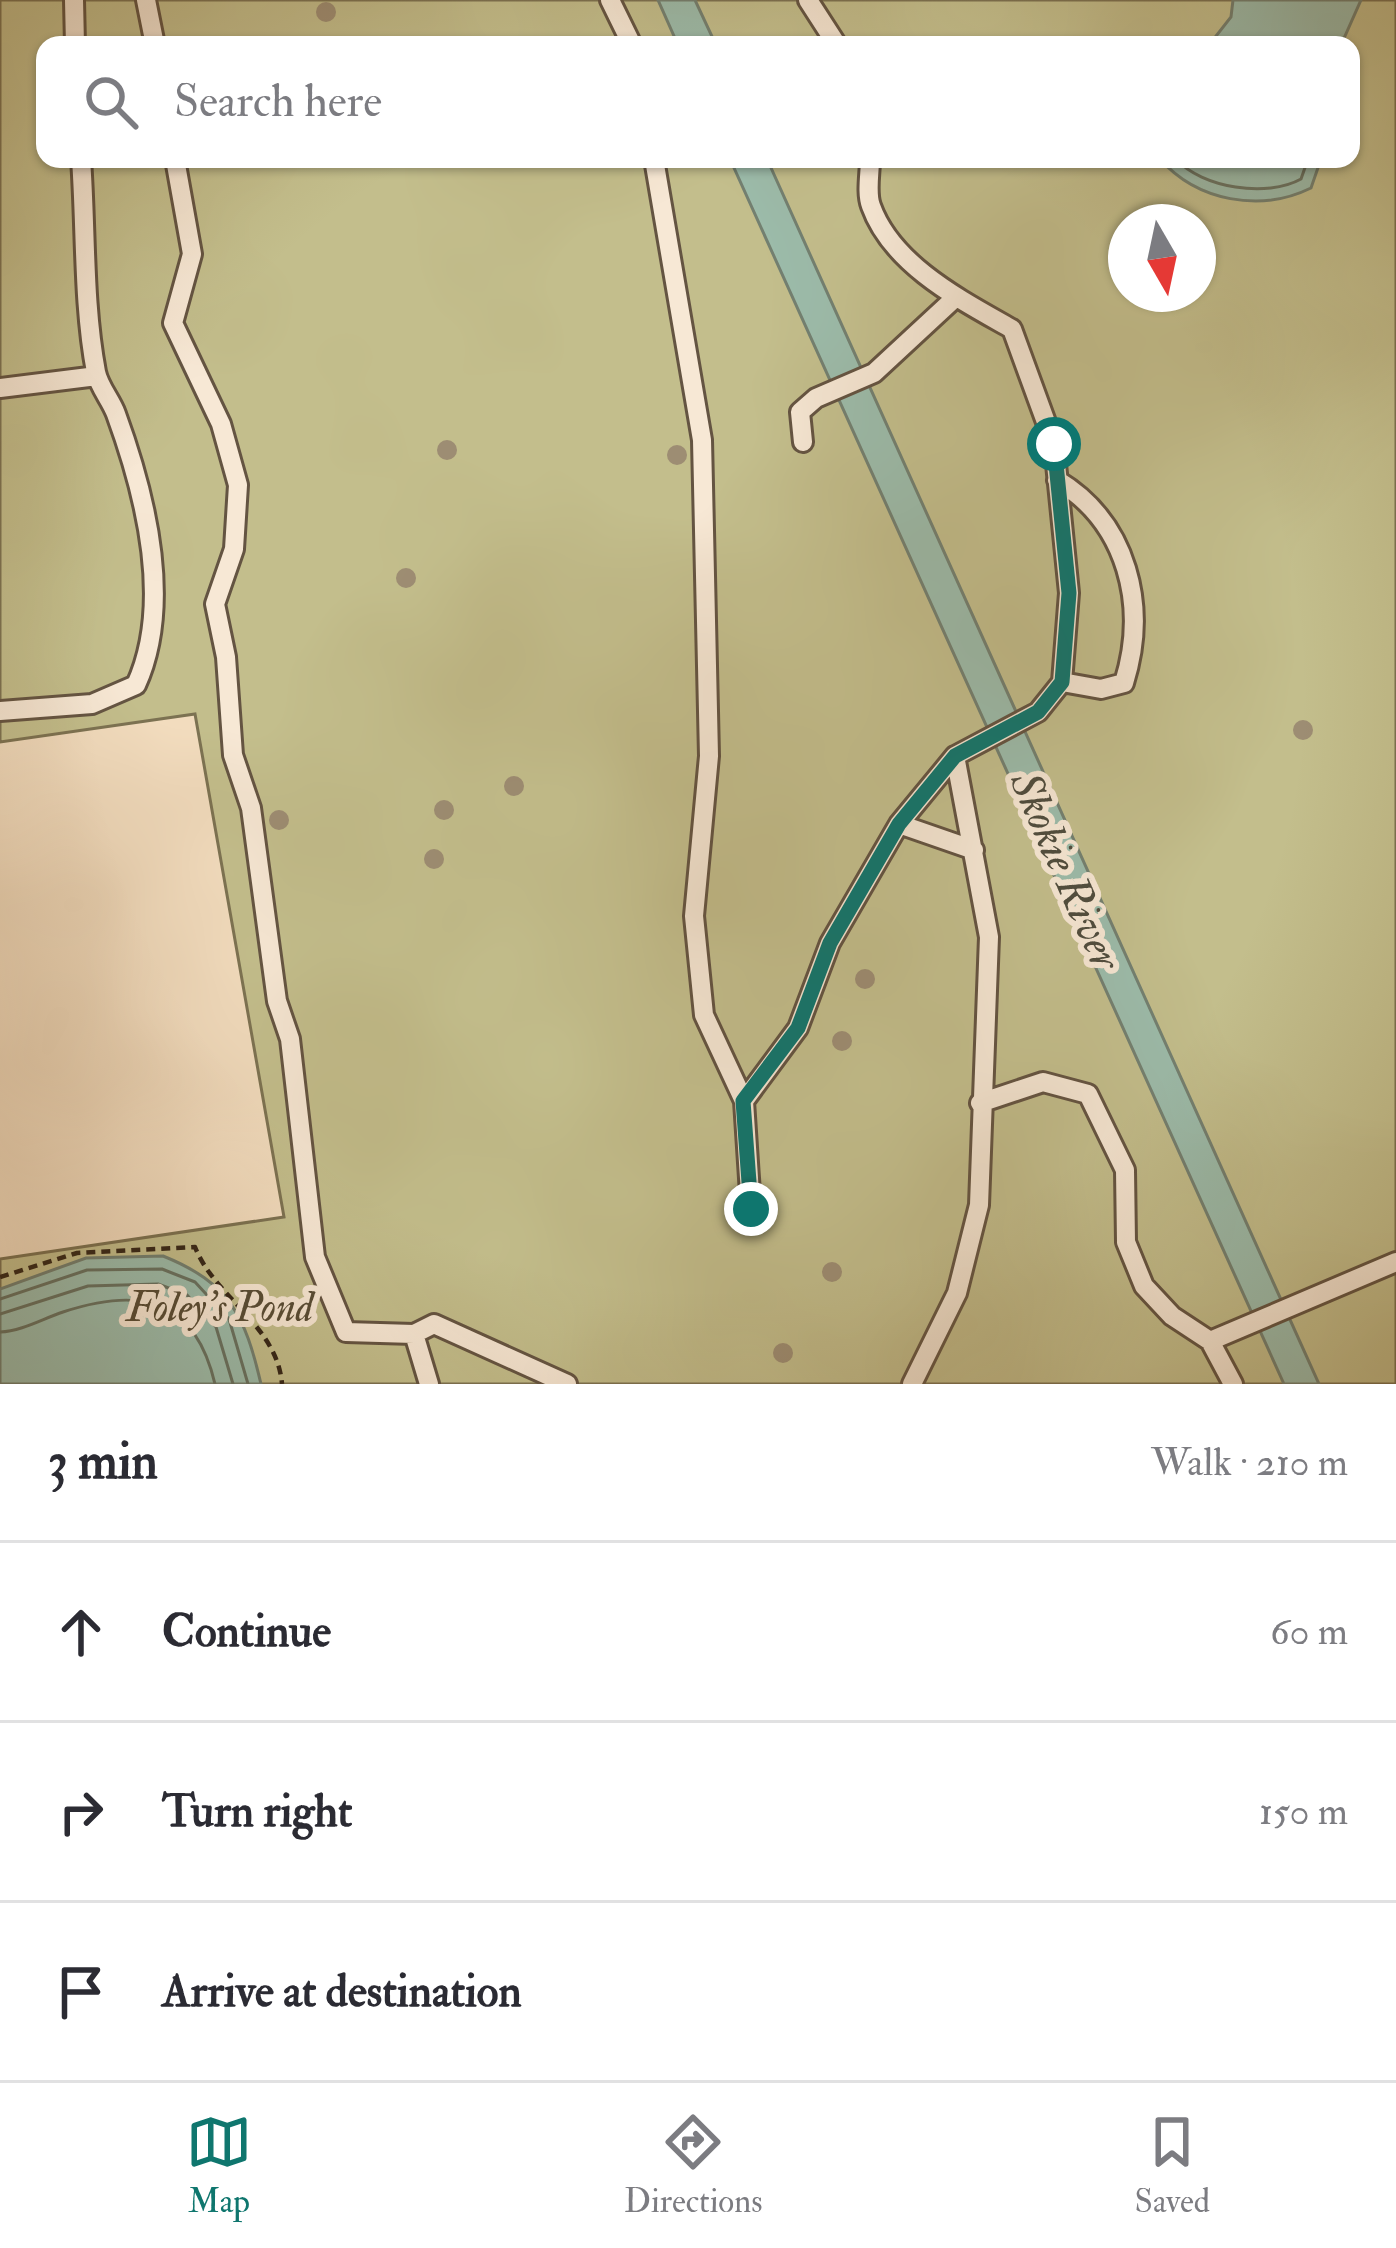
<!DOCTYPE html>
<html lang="en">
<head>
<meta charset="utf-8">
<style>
	:root { --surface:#fff; --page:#f2f2f3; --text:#2b2b33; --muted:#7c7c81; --line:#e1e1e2; --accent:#0f766e }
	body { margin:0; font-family:"IM FELL Double Pica",serif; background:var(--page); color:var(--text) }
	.compass { position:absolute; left:1108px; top:204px; width:108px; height:108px; border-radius:50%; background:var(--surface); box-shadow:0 3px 9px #0004; rotate:171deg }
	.stop { position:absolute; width:36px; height:36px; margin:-27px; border:9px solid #0f766e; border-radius:50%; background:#fff }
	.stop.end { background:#0f766e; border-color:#fff; box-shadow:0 3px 12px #0008 }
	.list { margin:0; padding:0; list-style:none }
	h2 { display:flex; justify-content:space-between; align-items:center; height:156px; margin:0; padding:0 48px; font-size:51px }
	h2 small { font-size:39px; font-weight:400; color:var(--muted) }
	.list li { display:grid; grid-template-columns:78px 1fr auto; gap:36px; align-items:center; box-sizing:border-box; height:180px; padding:0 48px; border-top:3px solid var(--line) }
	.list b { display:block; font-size:45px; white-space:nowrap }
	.list em { font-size:39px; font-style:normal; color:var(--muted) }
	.icon { flex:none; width:66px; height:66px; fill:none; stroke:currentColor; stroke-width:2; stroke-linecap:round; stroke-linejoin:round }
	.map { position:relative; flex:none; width:1396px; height:1384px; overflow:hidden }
	.search { position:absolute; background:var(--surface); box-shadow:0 3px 9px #0004; left:36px; right:36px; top:36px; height:132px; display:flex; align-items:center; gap:30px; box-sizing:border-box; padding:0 42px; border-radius:24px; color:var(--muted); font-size:45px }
	.sheet { height:696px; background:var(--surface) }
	nav { display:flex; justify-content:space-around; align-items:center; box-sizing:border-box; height:168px; border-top:3px solid var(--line); background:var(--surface); font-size:33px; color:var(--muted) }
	nav a { display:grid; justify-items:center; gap:6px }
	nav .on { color:var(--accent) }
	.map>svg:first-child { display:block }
</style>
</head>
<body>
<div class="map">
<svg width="1396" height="1384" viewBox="0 0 1396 1384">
	<rect width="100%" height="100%" fill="#f2dcbe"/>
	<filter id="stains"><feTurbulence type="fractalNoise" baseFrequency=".00167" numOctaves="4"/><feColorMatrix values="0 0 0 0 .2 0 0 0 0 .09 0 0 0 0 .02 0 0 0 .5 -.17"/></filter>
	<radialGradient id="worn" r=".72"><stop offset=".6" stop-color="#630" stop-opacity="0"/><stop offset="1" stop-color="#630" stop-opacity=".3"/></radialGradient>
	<path fill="#c3be8c" stroke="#7c7252" stroke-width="3" fill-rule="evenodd" d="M0,0H1396V1384H0V1259L284,1217L195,714L0,742ZM45,45H1351V159H45ZM1126,222H1198V294H1126Z"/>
	<path fill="#9cbcab" stroke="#738071" stroke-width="3" d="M658,0H695L716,45H678Z
		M1233,0H1361L1341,45H1209L1231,17Z
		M730,159H767L1319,1384H1284Z
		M1160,159H1321L1311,188C1260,213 1197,201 1160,159Z
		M163,1256C230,1283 245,1316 261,1384H0V1289L86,1258Z"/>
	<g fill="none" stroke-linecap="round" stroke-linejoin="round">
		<path stroke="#687262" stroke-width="3" d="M1176,159C1202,188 1267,198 1301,179L1308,159
			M0,1299L87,1270L162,1269L195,1282L229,1319L248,1384
			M0,1314L88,1286L158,1284L187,1295L216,1327L233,1384
			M0,1332C22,1331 42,1319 63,1312C142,1286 195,1299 215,1384"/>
		<g stroke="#645442" stroke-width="24">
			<path id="lane" d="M74,0L75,45
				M146,0L155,45
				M610,0L632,45
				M808,0L837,45
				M175,159L192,254L173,323L221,424L238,485L234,549L215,604L226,657L233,755L251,808L277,1001L290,1039L315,1257L346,1332L414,1334
				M654,159L702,440L709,756L694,916L704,1015L744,1101L751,1209
				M870,159C870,174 866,193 871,206C892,265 961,300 1012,329L1054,444L1069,593L1062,682L1038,712L955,756
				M0,388L97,376
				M803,442L800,412L816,398L874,373L956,297
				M1057,480C1128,523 1148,606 1124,683L1101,689L1062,682
				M0,711L92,704L136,685C173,604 146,496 116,414C111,400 99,387 96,372C83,304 86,228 81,159
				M899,824L974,850
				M744,1101L798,1028L830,943L899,824L955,756L989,937L979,1205L957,1293L912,1384
				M980,1103L1043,1082L1088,1094L1125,1170L1126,1242L1144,1286L1172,1316L1210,1341L1233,1384
				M1210,1341L1396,1262
				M429,1384L414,1334L434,1324L567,1384"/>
		</g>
		<path stroke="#352719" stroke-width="4.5" stroke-dasharray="9 6" stroke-linecap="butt" d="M0,1277L77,1253L195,1247C215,1298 277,1325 282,1384"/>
		<use href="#lane" stroke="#f7e8d5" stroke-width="18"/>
	</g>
	<g fill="#9d8d73">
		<circle cx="326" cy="12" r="10"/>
		<circle cx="447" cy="450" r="10"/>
		<circle cx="677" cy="455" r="10"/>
		<circle cx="406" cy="578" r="10"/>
		<circle cx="1303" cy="730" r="10"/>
		<circle cx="514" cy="786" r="10"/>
		<circle cx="444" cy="810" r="10"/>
		<circle cx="279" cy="820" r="10"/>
		<circle cx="434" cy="859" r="10"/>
		<circle cx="865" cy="979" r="10"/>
		<circle cx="842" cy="1041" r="10"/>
		<circle cx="832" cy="1272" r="10"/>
		<circle cx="783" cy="1353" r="10"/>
	</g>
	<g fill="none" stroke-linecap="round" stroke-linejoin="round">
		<path stroke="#0f766e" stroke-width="15" d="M751,1209L743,1101L798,1028L830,943L899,824L955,756L1038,712L1062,682L1069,593L1054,444"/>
	</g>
	<g text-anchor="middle" stroke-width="12" stroke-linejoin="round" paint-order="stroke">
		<g font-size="42" font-style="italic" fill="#584d36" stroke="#f7e8d5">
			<text x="220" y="1321">Foley’s Pond</text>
		</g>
		<g font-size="45" font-style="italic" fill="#4f4c3e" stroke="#f7e8d5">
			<text transform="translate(1067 870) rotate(66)" y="16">Skokie River</text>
		</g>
	</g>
	<rect width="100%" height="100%" filter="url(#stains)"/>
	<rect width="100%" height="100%" fill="url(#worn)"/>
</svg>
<svg class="compass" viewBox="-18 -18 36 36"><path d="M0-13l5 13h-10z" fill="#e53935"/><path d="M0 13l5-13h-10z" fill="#7c7c81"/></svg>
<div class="stop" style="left:1054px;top:444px"></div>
<div class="stop end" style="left:751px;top:1209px"></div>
<div class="search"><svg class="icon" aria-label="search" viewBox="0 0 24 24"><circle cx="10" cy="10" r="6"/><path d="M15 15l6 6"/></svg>Search here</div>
</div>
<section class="sheet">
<h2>3 min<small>Walk · 210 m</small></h2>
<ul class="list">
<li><svg class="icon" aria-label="ahead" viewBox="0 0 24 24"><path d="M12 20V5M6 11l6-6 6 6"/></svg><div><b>Continue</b></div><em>60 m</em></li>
<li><svg class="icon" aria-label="right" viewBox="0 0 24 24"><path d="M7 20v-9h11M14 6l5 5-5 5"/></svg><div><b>Turn right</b></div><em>150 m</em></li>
<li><svg class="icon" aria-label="arrive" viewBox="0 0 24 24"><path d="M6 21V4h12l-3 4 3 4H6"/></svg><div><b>Arrive at destination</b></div></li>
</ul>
</section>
<nav>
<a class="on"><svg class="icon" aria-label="map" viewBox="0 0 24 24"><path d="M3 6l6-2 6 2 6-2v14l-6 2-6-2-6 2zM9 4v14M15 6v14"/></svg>Map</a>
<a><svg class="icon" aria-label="directions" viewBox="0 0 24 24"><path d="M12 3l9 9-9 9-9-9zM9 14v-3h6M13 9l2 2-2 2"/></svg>Directions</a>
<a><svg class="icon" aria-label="saved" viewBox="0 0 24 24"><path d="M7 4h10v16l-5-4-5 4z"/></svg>Saved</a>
</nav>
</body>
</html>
